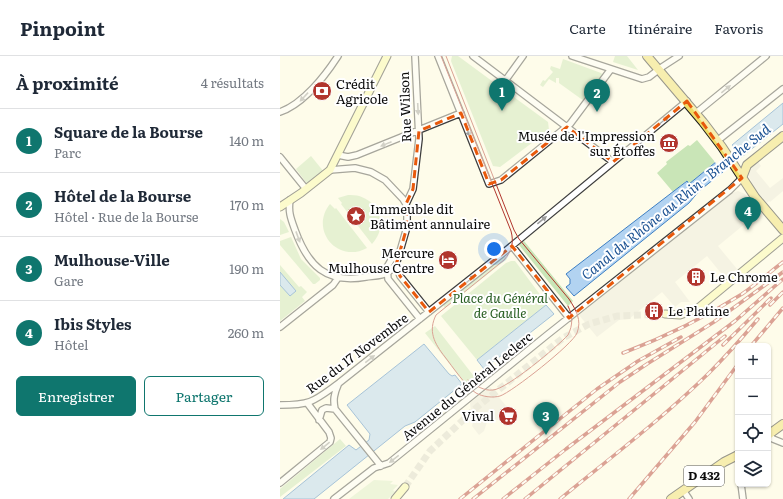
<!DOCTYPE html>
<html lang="fr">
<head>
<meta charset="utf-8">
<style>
	:root { --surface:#fff; --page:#f6f6f7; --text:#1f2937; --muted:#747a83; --line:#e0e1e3; --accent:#0f766e }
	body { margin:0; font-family:Literata,serif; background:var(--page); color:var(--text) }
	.controls { position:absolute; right:12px; bottom:12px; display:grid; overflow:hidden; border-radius:6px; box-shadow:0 1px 3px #0004 }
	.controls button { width:36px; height:36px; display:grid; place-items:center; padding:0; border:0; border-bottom:1px solid var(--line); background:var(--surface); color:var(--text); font:20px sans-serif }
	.you { position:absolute; left:214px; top:193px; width:14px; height:14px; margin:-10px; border:3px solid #fff; border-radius:50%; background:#1a73e8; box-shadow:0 0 0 6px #1a73e833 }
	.badge { display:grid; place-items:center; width:26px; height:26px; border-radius:50%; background:var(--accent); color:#fff; font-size:13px; font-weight:700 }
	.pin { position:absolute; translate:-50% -33px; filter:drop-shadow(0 1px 2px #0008) }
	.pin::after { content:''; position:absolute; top:21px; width:14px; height:12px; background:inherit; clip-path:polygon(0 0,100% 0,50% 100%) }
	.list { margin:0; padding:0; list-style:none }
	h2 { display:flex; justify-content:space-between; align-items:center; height:52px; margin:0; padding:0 16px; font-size:17px }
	h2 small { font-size:13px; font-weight:400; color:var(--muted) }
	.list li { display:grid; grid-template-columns:26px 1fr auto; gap:12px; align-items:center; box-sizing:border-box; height:64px; padding:0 16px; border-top:1px solid var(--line) }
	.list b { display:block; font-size:15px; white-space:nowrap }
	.list p { margin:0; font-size:13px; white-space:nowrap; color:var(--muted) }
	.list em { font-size:13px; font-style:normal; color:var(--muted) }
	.actions { display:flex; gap:8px; padding:12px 16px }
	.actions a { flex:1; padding:9px 0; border:1px solid var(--accent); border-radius:6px; text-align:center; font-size:14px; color:var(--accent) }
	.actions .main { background:var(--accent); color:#fff }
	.icon { flex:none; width:22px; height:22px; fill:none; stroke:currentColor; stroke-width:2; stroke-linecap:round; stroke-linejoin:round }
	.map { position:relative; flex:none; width:503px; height:443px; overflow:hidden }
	header { display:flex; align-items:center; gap:24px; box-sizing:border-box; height:56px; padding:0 20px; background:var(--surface); border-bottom:1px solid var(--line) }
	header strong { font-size:19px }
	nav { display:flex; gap:22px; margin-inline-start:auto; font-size:14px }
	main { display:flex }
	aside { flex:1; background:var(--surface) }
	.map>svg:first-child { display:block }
</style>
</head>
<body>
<header>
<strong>Pinpoint</strong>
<nav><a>Carte</a><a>Itinéraire</a><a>Favoris</a></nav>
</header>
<main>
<aside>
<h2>À proximité<small>4 résultats</small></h2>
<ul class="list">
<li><span class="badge">1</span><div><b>Square de la Bourse</b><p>Parc</p></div><em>140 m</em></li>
<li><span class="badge">2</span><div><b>Hôtel de la Bourse</b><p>Hôtel · Rue de la Bourse</p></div><em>170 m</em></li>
<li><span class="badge">3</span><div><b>Mulhouse-Ville</b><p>Gare</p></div><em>190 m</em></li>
<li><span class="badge">4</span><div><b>Ibis Styles</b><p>Hôtel</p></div><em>260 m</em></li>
</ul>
<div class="actions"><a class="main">Enregistrer</a><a>Partager</a></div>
</aside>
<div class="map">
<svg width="503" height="443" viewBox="0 0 503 443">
	<rect width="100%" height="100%" fill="#fefcea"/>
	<path fill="#c9e5b7" d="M172,0H178L268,66L269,74L220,111L213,110L171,5Z
		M335,0H347L358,14L333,6Z
		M283,3L321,17L323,19L304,45L279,27V22H276V27L269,23L263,31L260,29L263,24L265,25L273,16L270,13L271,10L280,13Z
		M417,84L435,106L409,128L406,125L393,136L377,117L387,108L386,106L408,89L410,90Z
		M31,100L44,116L28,129L16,113Z
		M68,139C96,137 111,168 92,188L61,148L62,147L58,142Z
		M50,148L55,153L56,152L87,192C58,208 29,174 50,148Z
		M0,163L4,166L9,176L0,179Z
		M11,181L21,203L40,222V224L35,228H33L0,189V185Z
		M244,185L293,245L288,250L239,189Z
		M224,200L227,203L165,252L163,249Z
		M231,205H235L267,248L197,304L161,260L226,207Z
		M0,209L19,231L21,230L27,236L22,241L25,245L0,265Z
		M155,270L196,323L187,330L145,277Z
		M60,383L66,390L0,441V433Z"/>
	<path fill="#dcedc8" d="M94,424L113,425L110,428L118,429L113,434L115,436L108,443H69Z"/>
	<path fill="#ece9db" d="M478,106L481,110L476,115L490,132L503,122V135L490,146L489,145L487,147L473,130L469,120L470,113Z
		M458,135L465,138L478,154L476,156L477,158L438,190L457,213L445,222L427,200L395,226L410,246H401L395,251L382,236L349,263L339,264L317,281L299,259L452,137Z
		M210,331L228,352L220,358L222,361L218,364H210L207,366L204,375L199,379L192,370L194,363L191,356L190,347Z"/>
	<path fill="#b2d3f1" stroke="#3e7fc3" d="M503,47V68L419,135L409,147L294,240L286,231L290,228V223L286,218L407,125L409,128L453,92L452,89Z
		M0,216L16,235L10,240L0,229Z
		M266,249L274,258L204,313L197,304Z
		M144,288L169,318L172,320L175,319L182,328L135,366L125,370L34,443H3L69,389L76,394L89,384L90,378L67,349Z"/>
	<path fill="#fefcea" d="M450,87L462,103L444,117L434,105L451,91Z"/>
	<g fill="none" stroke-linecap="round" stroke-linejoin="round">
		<path stroke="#dad8c9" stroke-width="7" stroke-dasharray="7 3.5" stroke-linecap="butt" d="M125,431L150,395L197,351L283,282L309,268L337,260L385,258"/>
		<g stroke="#3e3e3e" stroke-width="8">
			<path id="street" d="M158,0L209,128L221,124L290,68L331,13
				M193,0L333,106
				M292,0L362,23L369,21L382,11L399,0
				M225,25L243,0
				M0,56C23,48 45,20 58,0
				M416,57L486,0
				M437,85L503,33
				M58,99L68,101L77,99L181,57
				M0,101L26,133
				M50,114L75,112L91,116L105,124L123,143L126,148L127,160V171L116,209L120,220L149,256
				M10,144C8,156 11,163 15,174C28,210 46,228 86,221C92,220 102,220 107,217C110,215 114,211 116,209
				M126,148L133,133L139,83L135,0
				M232,190L289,262
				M120,195L111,204L107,211L108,223L140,263
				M0,271L53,229L58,222
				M58,329C54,338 53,344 55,353L101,410
				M0,349C32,349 34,345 59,327L223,197L407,45
				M39,364L42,354L46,352L55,353
				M489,379L493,383L503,387
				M0,427L50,386L51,382L49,376L28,348
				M461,428L463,443
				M403,434L409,443
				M54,443L94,412L109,407L267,279L450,134L462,122"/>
		</g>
		<g stroke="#2d2d2d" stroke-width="9">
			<path id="secondary" d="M0,151L21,137L50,114L107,0
				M385,258L400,259L417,253L503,182
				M115,443L125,431"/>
		</g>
		<g stroke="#1c1c1c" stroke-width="10">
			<path id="primary" d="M367,0L423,66L442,91L475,141L503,174
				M462,122L467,109L503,80
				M488,379L503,368
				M391,443L444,406L458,399"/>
		</g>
		<use href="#street" stroke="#fff" stroke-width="5.5"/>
		<use href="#secondary" stroke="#fafaa9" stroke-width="7"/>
		<use href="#primary" stroke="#efdd68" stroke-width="8"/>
		<path stroke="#b1352d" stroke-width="1" d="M161,0L231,175C234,186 232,195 224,204L156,259C148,275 154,287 165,301C172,310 187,332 196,337C203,341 213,342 220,340C232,336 293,288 297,277C302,264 296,254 289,243L239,183L234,174L166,0
			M188,324C196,330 204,335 213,334C227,333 277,291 288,279C293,269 293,260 288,250"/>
		<g stroke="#b1352d" stroke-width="3.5">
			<path id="rail" d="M490,249L503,236
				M443,289L491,242
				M471,290L503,252
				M343,297C385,281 424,262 462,238C476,228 489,217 503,206
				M180,443L317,333L358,305L401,281
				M193,443L340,326L367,308L434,266L503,216
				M223,443L286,393L455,265L503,223
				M245,443L445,280
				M280,443C330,402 382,363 429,317C446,300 462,282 478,263
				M349,443L415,366L458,308"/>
		</g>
		<use href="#rail" stroke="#fff" stroke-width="2" stroke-dasharray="6" stroke-linecap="butt"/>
	</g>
	<defs><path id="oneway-solid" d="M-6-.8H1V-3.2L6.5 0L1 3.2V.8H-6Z"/></defs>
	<g fill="#9d9d9d">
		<use href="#oneway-solid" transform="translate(446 33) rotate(-39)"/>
		<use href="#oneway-solid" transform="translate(24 41) rotate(133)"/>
		<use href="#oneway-solid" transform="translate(138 53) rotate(87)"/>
		<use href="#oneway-solid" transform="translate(384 64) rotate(-39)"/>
		<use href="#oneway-solid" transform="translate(188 75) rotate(68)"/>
		<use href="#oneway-solid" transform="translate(106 88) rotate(158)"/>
		<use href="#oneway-solid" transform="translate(262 164) rotate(-39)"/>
		<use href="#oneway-solid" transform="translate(18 181) rotate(70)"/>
		<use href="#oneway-solid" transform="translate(191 223) rotate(-39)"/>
		<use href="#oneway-solid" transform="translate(90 303) rotate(-38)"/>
		<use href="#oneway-solid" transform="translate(45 390) rotate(141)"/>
		<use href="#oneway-solid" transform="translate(114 403) rotate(142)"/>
	</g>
	<path d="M0 0H503V443H0ZM407,45L462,122L289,262L232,190L149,256L120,220L116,209L127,171L126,148L133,133L139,75L181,57L209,128L221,124L287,71L333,106Z" fill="#fefcea" fill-opacity=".55" fill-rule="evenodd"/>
	<path fill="none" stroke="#e8590c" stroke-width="3" stroke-dasharray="8 5" stroke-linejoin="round" d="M407,45L462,122L289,262L232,190L149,256L120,220L116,209L127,171L126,148L133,133L139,75L181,57L209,128L221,124L287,71L333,106Z"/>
	<defs>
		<g id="bank-disc" transform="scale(1)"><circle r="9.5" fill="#b1352d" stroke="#fff"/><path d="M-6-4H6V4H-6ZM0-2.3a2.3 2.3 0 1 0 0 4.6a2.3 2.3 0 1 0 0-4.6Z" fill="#fff"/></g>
		<g id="museum-disc" transform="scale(1)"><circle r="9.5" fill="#b1352d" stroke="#fff"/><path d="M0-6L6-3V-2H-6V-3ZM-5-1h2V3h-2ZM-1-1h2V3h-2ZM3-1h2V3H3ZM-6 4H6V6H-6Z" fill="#fff"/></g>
		<g id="sight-disc" transform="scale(1)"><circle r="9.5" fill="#b1352d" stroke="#fff"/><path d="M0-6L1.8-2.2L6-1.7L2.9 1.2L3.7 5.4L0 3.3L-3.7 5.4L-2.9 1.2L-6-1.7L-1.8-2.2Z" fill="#fff"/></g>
		<g id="hotel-disc" transform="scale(1)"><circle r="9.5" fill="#b1352d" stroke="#fff"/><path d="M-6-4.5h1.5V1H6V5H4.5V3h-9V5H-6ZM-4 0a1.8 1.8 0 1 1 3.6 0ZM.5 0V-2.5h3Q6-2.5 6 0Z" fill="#fff"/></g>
		<g id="building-disc" transform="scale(1)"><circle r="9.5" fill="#b1352d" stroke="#fff"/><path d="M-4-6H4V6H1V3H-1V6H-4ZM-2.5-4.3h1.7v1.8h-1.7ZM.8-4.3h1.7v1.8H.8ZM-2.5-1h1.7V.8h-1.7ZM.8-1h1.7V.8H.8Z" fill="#fff"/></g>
		<g id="supermarket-disc" transform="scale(1)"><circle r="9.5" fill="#b1352d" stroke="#fff"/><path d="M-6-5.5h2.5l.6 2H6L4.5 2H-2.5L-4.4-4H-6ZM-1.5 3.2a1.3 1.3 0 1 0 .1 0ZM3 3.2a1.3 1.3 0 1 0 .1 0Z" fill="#fff"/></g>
	</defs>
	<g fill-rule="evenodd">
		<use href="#bank-disc" x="42" y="35"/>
		<use href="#museum-disc" x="389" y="87"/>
		<use href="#sight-disc" x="76" y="160"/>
		<use href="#hotel-disc" x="168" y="204"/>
		<use href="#building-disc" x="416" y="221"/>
		<use href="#building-disc" x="374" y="255"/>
		<use href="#supermarket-disc" x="228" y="360"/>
	</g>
	<g text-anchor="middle" stroke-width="4" stroke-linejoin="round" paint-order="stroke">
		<rect fill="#fff" stroke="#545454" stroke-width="1" x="404" y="410" width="40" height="20" rx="3"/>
		<g font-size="12" font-weight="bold" fill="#0b0b0b">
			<text x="424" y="424">D 432</text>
		</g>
		<g font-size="13" fill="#0b0b0b" stroke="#fff" text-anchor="start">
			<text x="56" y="33">Crédit<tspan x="56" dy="15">Agricole</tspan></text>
			<text x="375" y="85" text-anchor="end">Musée de l'Impression<tspan x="375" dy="15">sur Étoffes</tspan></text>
			<text x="90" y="158">Immeuble dit<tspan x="90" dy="15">Bâtiment annulaire</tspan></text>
			<text x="154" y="202" text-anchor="end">Mercure<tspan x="154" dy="15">Mulhouse Centre</tspan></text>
			<text x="430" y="226">Le Chrome</text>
			<text x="388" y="260">Le Platine</text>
			<text x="214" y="365" text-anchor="end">Vival</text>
		</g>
		<g font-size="13" fill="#0b0b0b" stroke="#fff">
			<text transform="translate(125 51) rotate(-92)" y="5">Rue Wilson</text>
			<text transform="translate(77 297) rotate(-37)" y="5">Rue du 17 Novembre</text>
			<text transform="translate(187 330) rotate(-39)" y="5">Avenue du Général Leclerc</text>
		</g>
		<g font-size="13" font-style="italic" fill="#265d20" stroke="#fff">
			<text x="220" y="247">Place du Général<tspan x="220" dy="15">de Gaulle</tspan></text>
		</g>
		<g font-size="14" font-style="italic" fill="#1d5393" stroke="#fff">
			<text transform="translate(396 146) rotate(-39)" y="5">Canal du Rhône au Rhin - Branche Sud</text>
		</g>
	</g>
</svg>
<div class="controls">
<button>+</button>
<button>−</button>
<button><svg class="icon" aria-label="locate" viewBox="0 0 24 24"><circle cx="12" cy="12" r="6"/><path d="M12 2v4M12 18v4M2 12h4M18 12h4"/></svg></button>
<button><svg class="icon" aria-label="layers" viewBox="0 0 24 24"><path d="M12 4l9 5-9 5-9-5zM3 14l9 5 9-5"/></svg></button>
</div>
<div class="you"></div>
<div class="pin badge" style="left:222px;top:55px">1</div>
<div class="pin badge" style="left:317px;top:56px">2</div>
<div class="pin badge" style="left:266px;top:379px">3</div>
<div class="pin badge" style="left:468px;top:174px">4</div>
</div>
</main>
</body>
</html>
